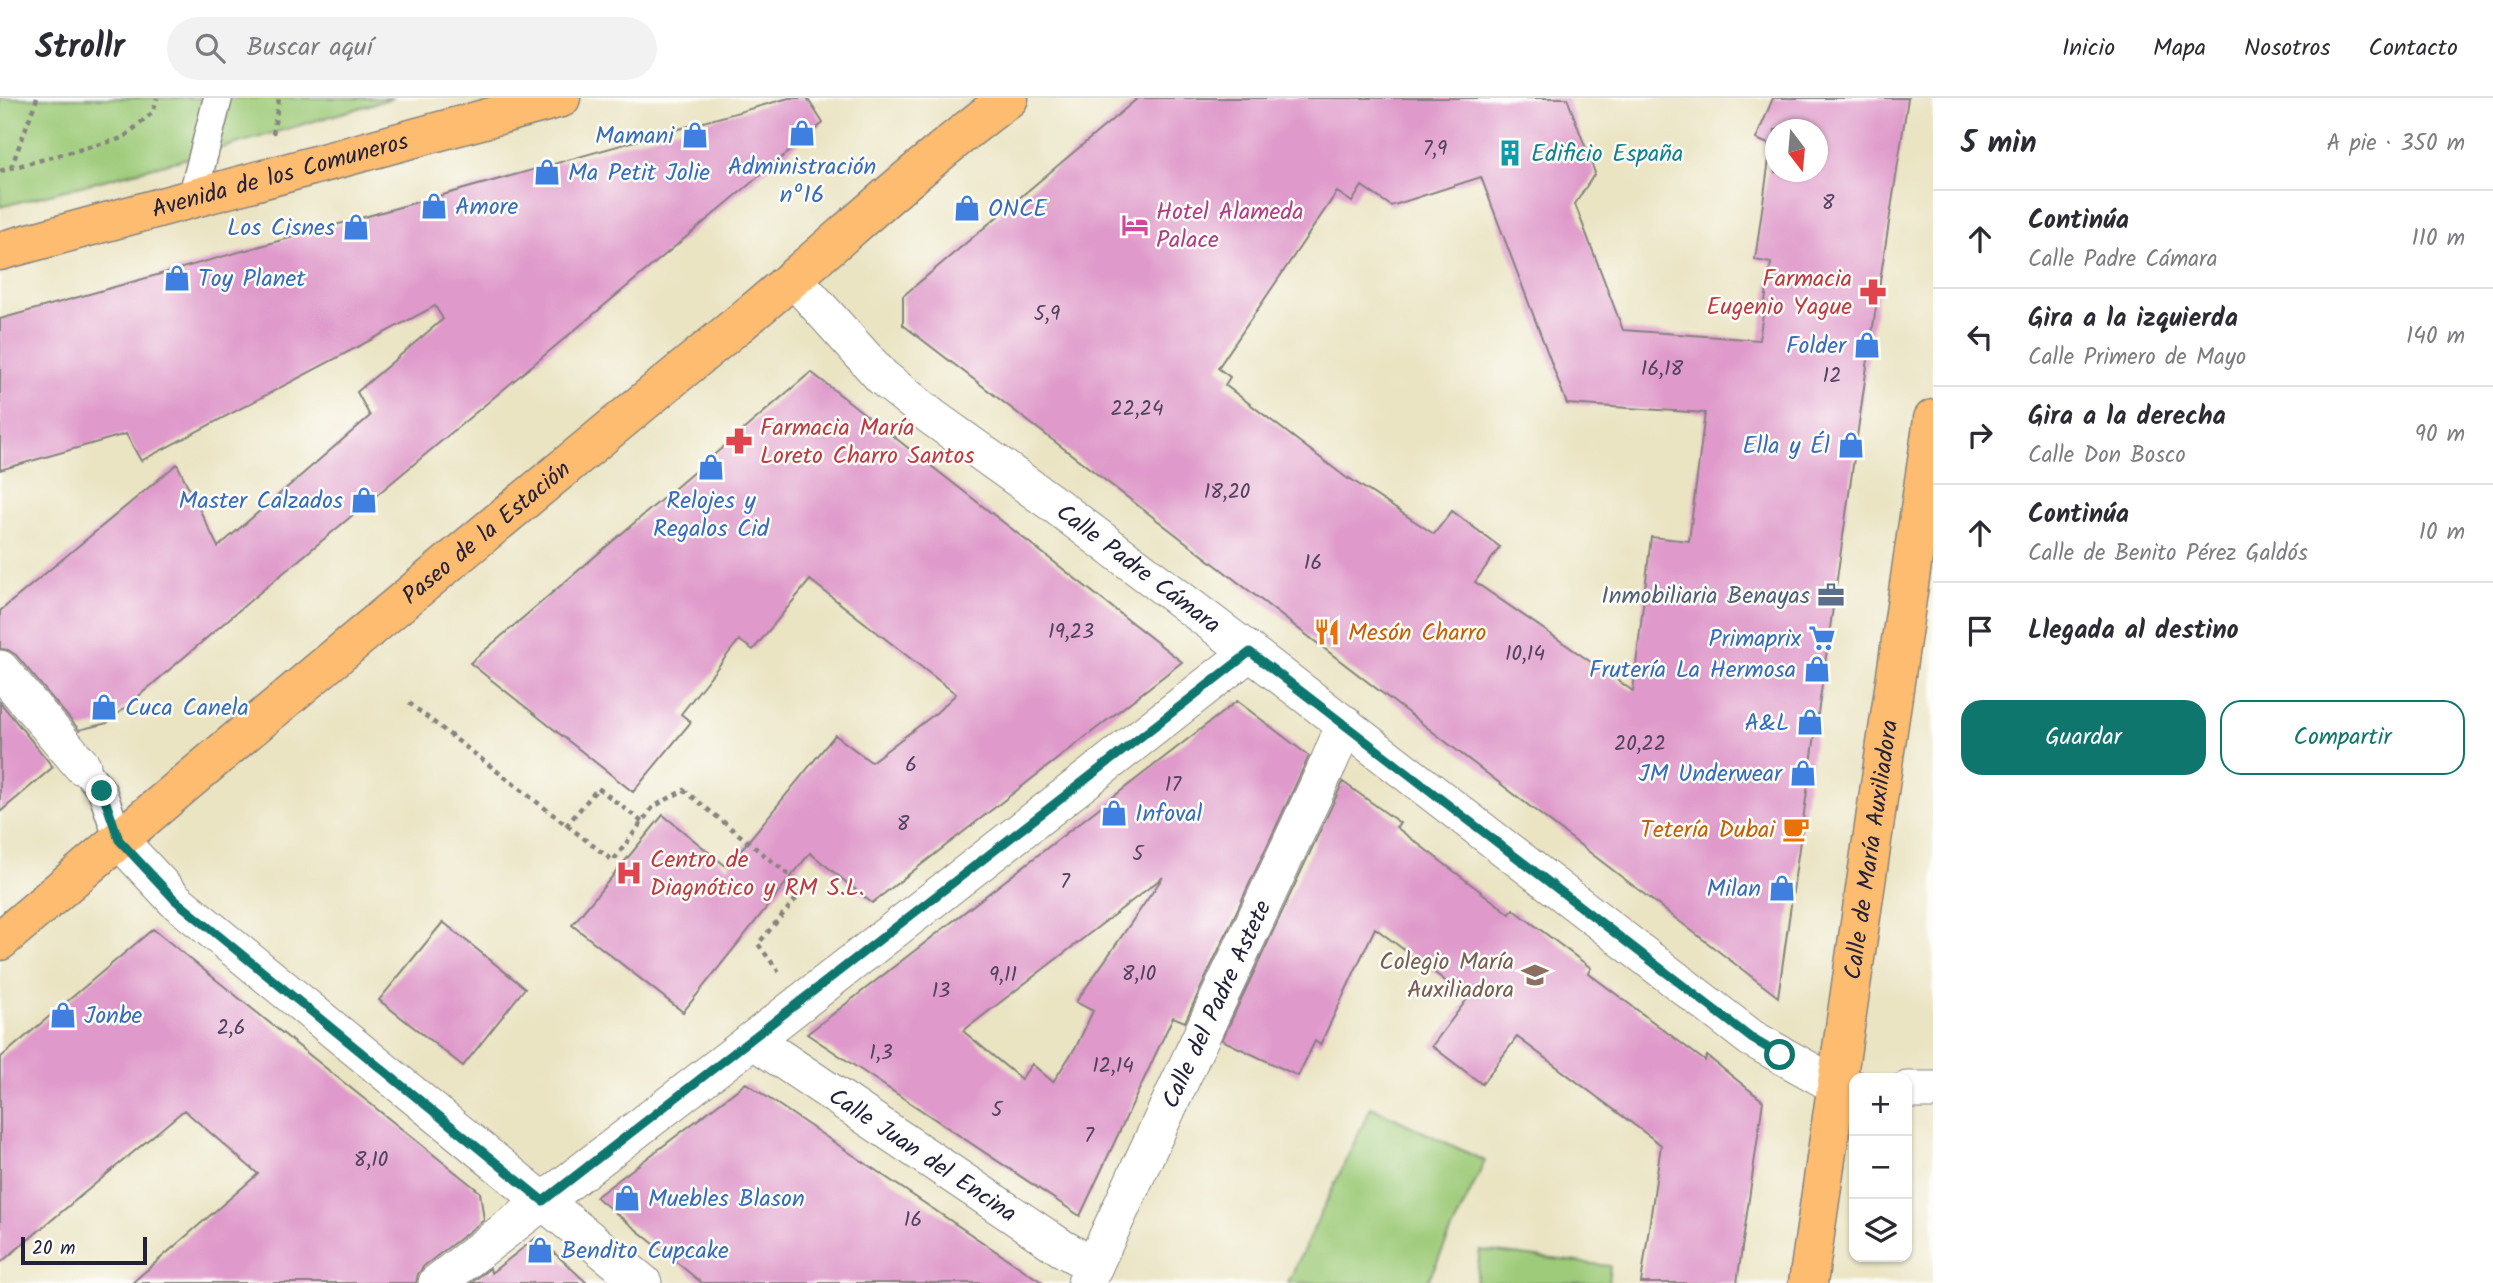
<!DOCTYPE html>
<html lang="es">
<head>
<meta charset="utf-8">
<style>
	:root { --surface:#fff; --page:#f2f2f3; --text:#2b2b33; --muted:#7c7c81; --line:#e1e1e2; --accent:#0f766e }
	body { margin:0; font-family:Kalam,sans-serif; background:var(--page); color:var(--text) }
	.controls { position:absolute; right:21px; bottom:21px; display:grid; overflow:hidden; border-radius:14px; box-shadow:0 2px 5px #0004 }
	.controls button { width:63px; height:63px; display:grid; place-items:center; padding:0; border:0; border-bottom:2px solid var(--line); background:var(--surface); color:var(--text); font:35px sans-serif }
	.compass { position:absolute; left:1765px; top:21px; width:63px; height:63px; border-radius:50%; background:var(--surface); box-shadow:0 2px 5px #0004; rotate:164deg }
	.scale { position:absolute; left:21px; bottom:18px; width:126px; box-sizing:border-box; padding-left:7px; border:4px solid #22223b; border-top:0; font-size:19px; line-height:24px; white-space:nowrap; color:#22223b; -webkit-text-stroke:5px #fdfcf7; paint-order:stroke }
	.stop { position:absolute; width:21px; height:21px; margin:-16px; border:5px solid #0f766e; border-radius:50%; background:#fff }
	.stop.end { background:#0f766e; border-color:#fff; box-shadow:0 2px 7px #0008 }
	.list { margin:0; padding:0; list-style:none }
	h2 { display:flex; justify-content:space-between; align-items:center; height:91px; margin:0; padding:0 28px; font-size:30px }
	h2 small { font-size:23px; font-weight:400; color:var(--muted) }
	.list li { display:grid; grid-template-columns:46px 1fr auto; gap:21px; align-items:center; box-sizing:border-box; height:98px; padding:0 28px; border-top:2px solid var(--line) }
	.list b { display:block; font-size:26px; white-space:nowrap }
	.list p { margin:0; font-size:23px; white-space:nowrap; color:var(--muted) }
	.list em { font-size:23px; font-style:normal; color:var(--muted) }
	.actions { display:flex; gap:14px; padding:21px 28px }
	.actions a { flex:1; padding:16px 0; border:2px solid var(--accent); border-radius:21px; text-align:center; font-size:24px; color:var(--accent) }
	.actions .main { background:var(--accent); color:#fff }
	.icon { flex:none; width:38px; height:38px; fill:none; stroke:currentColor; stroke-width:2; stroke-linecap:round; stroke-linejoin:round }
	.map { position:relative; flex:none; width:1933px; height:1185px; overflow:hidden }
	header { display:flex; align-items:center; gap:42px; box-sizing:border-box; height:98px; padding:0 35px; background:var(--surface); border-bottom:2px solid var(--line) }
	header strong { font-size:33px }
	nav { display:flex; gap:38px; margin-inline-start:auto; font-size:24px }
	.search { width:490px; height:63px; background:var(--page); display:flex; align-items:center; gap:18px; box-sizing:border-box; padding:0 24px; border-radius:38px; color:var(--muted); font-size:26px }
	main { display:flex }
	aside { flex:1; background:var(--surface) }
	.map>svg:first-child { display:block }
</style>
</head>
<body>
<header>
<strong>Strollr</strong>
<div class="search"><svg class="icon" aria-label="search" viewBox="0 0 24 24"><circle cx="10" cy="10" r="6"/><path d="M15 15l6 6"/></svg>Buscar aquí</div>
<nav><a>Inicio</a><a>Mapa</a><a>Nosotros</a><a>Contacto</a></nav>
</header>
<main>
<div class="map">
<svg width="1933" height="1185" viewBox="0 0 1933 1185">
	<rect width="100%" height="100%" fill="#fdfcf7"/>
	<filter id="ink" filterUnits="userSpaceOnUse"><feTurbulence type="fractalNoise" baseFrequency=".0143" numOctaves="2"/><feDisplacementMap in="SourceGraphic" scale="14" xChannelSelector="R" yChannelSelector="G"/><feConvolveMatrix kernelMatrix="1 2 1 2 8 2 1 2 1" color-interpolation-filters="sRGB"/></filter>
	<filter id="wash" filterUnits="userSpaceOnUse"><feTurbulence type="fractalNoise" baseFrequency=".00686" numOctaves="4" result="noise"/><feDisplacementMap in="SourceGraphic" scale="28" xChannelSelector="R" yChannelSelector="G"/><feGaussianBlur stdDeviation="1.57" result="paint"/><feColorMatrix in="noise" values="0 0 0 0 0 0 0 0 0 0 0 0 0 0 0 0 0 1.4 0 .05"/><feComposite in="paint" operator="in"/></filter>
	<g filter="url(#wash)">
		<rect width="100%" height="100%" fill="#eae4c3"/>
		<path fill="#9ecb79" stroke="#60765a" stroke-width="2" d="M0,0H393L181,62L0,109Z
			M1371,1009L1485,1063L1427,1185H1288Z
			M1480,1152L1610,1168L1608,1185H1476Z"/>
		<g id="blocks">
			<path fill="#df99ca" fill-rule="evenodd" d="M789,0H807L823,25L258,496L107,625L79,632L16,557L8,552L0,551V513L177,366L218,449L370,318L357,294L443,221L435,208L141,363L126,336L0,372V221Z
				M1138,0H1567L1595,75L1575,106L1623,232L1759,242L1771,165L1755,162L1771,47L1756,41L1773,0H1908L1867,268L1778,899L903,227V198ZM1775,32H1817V74H1775ZM1481,79L1567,306L1705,315L1689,443L1651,439L1633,593L1475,484L1500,449L1452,413L1434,436L1349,380L1348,381L1225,287L1230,279L1218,270L1337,94L1352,104L1362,88L1391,108Z
				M811,274L1182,564L872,805L810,755L683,914L572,827L663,717L727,769L835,637L871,664L936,615L956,596L810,482L753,552L739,542L681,616L691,624L633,694L470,565Z
				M1237,603L1309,658L1185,924L1173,919L1080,1118L807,936ZM1163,779L1076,904L1093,913L1077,947L1053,984L1032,966L1021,981L963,933Z
				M0,604L53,669L0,714Z
				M1343,684L1400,725L1396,729L1510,816L1513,811L1591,870L1588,875L1705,963L1707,958L1763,1003L1737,1185H1641L1661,1047L1517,939L1482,986L1432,948L1468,900L1375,830L1320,947L1315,943L1298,978L1222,942Z
				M443,824L525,890L463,968L379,902Z
				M153,831L480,1094L484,1122L424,1168L418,1176L416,1185H132L258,1076L184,1012L0,1165V960Z
				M746,985L902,1090L1043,1185H702L596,1099Z
				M537,1139L587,1185H471L490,1170L491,1175Z"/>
		</g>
	</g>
	<g filter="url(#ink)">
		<use href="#blocks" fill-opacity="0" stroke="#86837f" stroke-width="2"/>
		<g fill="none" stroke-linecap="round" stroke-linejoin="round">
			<g stroke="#86837f" stroke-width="31">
				<path id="pedestrian" d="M192,101L218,0
					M82,668L102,693L119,742"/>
			</g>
			<g stroke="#86837f" stroke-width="39">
				<g id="minor">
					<path id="s1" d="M794,181L882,279L932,319L1059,410L1250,554L1751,940L1837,988L1854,991"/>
					<path d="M0,571L82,668"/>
					<path d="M119,742L175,802L643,1185"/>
					<path id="s2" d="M753,942L1062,1150L1094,1168"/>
					<path d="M1907,992H1933"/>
					<path d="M437,1185L753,942L1250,554"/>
					<path id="s3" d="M1086,1185L1329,664L1345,626"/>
				</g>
			</g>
			<g stroke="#86837f" stroke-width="41">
				<g id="primary">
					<path id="s4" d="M0,153L561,0"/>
					<path id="s5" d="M0,843C243,635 488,431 735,229C827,154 913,71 1009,0"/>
					<path id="s6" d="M1808,1185L1933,321"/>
				</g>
			</g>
			<path stroke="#86837f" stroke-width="4.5" stroke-dasharray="5 5" stroke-linecap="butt" d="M273,36L279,0
				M11,70L37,0
				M0,73L123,40L153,14L157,0
				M409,605L613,763L653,709L684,692L805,790L758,846L779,874
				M566,728L598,690L642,724"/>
			<use href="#pedestrian" stroke="#fff" stroke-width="28"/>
			<use href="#minor" stroke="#fff" stroke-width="37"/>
			<use href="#primary" stroke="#fdbc6f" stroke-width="38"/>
		</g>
	</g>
	<g fill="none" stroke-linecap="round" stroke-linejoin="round" filter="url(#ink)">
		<path stroke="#0f766e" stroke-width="9" d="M102,693L119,742L175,802L543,1103L1250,554L1751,940L1780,957"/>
	</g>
	<defs>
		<g id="shop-bare" transform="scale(2.1)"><path d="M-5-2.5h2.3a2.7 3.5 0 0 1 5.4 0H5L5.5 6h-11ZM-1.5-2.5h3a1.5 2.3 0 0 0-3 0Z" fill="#3f7fe0" stroke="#fdfcf7" stroke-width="2.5" paint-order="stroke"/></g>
		<g id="building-bare" transform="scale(2.1)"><path d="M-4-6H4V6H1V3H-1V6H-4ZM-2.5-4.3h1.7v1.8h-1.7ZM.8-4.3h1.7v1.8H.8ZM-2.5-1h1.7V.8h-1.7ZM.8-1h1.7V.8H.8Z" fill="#0f9aa8" stroke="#fdfcf7" stroke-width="2.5" paint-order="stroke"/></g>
		<g id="hotel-bare" transform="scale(2.1)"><path d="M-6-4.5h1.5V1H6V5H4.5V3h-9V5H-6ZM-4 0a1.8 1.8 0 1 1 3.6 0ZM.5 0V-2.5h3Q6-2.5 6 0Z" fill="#d1479c" stroke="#fdfcf7" stroke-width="2.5" paint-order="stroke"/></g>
		<g id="pharmacy-bare" transform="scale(2.1)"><path d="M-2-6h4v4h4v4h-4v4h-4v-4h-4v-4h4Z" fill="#e0444e" stroke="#fdfcf7" stroke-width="2.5" paint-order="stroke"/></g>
		<g id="office-bare" transform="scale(2.1)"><path d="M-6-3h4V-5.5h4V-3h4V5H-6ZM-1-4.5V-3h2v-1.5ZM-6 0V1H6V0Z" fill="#5c6f8a" stroke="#fdfcf7" stroke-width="2.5" paint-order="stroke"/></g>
		<g id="restaurant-bare" transform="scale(2.1)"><path d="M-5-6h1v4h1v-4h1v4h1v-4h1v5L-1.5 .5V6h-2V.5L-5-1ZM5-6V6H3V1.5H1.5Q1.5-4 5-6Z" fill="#e8710a" stroke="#fdfcf7" stroke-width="2.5" paint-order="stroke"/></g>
		<g id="supermarket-bare" transform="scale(2.1)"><path d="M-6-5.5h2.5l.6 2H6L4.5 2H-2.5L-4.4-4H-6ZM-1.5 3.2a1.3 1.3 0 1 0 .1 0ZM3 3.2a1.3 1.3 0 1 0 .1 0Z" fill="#3f7fe0" stroke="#fdfcf7" stroke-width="2.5" paint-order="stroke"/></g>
		<g id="cafe-bare" transform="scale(2.1)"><path d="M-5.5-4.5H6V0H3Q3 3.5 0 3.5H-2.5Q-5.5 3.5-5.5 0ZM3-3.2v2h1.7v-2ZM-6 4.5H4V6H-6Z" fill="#e8710a" stroke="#fdfcf7" stroke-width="2.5" paint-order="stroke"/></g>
		<g id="hospital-bare" transform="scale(2.1)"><path d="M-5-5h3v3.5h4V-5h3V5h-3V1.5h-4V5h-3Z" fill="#e0444e" stroke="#fdfcf7" stroke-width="2.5" paint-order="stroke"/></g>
		<g id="school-bare" transform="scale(2.1)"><path d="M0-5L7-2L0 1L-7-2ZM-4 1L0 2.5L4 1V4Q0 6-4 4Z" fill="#8d6e63" stroke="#fdfcf7" stroke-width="2.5" paint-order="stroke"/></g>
	</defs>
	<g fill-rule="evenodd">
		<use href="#shop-bare" x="802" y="35"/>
		<use href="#shop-bare" x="695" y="37"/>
		<use href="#building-bare" x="1510" y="55"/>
		<use href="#shop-bare" x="547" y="74"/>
		<use href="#shop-bare" x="434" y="108"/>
		<use href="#shop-bare" x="967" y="110"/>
		<use href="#hotel-bare" x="1135" y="127"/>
		<use href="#shop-bare" x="356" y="129"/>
		<use href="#shop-bare" x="177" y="180"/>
		<use href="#pharmacy-bare" x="1873" y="194"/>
		<use href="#shop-bare" x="1867" y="247"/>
		<use href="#pharmacy-bare" x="739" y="343"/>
		<use href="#shop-bare" x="1851" y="347"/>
		<use href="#shop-bare" x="711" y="369"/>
		<use href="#shop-bare" x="364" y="402"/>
		<use href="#office-bare" x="1831" y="497"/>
		<use href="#restaurant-bare" x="1327" y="534"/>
		<use href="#supermarket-bare" x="1822" y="540"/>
		<use href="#shop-bare" x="1817" y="571"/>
		<use href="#shop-bare" x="104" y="609"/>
		<use href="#shop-bare" x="1810" y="624"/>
		<use href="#shop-bare" x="1803" y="675"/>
		<use href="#shop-bare" x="1114" y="715"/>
		<use href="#cafe-bare" x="1796" y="731"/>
		<use href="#hospital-bare" x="629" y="775"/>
		<use href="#shop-bare" x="1782" y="790"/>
		<use href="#school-bare" x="1535" y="877"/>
		<use href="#shop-bare" x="63" y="917"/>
		<use href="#shop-bare" x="627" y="1100"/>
		<use href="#shop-bare" x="540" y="1152"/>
	</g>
	<g text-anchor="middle" stroke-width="5" stroke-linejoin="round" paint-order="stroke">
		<g font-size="21" fill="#51405f">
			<text x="1435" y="57">7,9</text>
			<text x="1828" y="111">8</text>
			<text x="1047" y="222">5,9</text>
			<text x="1662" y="277">16,18</text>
			<text x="1832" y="284">12</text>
			<text x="1137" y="317">22,24</text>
			<text x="1227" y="400">18,20</text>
			<text x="1313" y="471">16</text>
			<text x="1071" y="540">19,23</text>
			<text x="1525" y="562">10,14</text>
			<text x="1640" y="652">20,22</text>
			<text x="911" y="673">6</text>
			<text x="1173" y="693">17</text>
			<text x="903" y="732">8</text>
			<text x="1138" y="762">5</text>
			<text x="1065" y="790">7</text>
			<text x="1139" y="882">8,10</text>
			<text x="1003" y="883">9,11</text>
			<text x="941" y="899">13</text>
			<text x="231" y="936">2,6</text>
			<text x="881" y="961">1,3</text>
			<text x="1113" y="974">12,14</text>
			<text x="997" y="1018">5</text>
			<text x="1089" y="1044">7</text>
			<text x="371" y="1068">8,10</text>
			<text x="913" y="1128">16</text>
		</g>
		<g font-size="24" fill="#366cbe" stroke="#fdfcf7" text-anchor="end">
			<text x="674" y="45">Mamani</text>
			<text x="802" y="76" text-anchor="middle">Administración<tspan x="802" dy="28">nº16</tspan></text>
			<text x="568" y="82" text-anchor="start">Ma Petit Jolie</text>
			<text x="455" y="116" text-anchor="start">Amore</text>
			<text x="988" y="118" text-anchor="start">ONCE</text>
			<text x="335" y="137">Los Cisnes</text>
			<text x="198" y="188" text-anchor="start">Toy Planet</text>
			<text x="1846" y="255">Folder</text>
			<text x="1830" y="355">Ella y Él</text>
			<text x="343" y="410">Master Calzados</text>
			<text x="711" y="410" text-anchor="middle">Relojes y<tspan x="711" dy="28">Regalos Cid</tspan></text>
			<text x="1801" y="548">Primaprix</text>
			<text x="1796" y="579">Frutería La Hermosa</text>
			<text x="125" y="617" text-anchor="start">Cuca Canela</text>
			<text x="1789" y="632">A&amp;L</text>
			<text x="1782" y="683">JM Underwear</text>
			<text x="1135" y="723" text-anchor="start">Infoval</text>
			<text x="1761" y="798">Milan</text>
			<text x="84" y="925" text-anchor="start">Jonbe</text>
			<text x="648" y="1108" text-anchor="start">Muebles Blason</text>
			<text x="561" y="1160" text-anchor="start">Bendito Cupcake</text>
		</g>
		<g font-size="24" fill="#0d838f" stroke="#fdfcf7" text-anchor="start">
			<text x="1531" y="63">Edificio España</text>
		</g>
		<g font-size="24" fill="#22223b" stroke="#fdfcf7">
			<text dy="8" stroke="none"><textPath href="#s4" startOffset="290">Avenida de los Comuneros</textPath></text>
			<text dy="8" stroke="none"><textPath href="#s5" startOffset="635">Paseo de la Estación</textPath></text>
			<text dy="8" stroke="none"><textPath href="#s1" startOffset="452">Calle Padre Cámara</textPath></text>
			<text dy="8" stroke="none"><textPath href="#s6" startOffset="438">Calle de María Auxiliadora</textPath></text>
			<text dy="8" stroke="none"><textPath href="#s3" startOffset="308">Calle del Padre Astete</textPath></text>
			<text dy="8" stroke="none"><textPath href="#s2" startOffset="205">Calle Juan del Encina</textPath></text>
		</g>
		<g font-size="24" fill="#b23c85" stroke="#fdfcf7" text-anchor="start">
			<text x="1156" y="121">Hotel Alameda<tspan x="1156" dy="28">Palace</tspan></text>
		</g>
		<g font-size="24" fill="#be3a42" stroke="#fdfcf7" text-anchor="start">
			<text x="1852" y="188" text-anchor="end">Farmacia<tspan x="1852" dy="28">Eugenio Yague</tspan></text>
			<text x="760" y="337">Farmacia María<tspan x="760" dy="28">Loreto Charro Santos</tspan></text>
			<text x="650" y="769">Centro de<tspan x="650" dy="28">Diagnótico y RM S.L.</tspan></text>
		</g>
		<g font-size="24" fill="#4e5e75" stroke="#fdfcf7" text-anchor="end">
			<text x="1810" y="505">Inmobiliaria Benayas</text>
		</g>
		<g font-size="24" fill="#c56008" stroke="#fdfcf7" text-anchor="start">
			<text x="1348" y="542">Mesón Charro</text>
			<text x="1775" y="739" text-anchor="end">Tetería Dubai</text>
		</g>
		<g font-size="24" fill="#785e54" stroke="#fdfcf7" text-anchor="end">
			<text x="1514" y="871">Colegio María<tspan x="1514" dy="28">Auxiliadora</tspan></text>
		</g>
	</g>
</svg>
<div class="controls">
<button>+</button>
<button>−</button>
<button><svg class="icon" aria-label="layers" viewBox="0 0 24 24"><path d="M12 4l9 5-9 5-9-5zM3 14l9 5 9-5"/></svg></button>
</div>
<svg class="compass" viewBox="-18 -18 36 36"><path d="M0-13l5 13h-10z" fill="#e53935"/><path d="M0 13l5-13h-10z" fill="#7c7c81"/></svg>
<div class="scale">20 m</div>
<div class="stop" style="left:1780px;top:957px"></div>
<div class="stop end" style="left:102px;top:693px"></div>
</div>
<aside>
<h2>5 min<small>A pie · 350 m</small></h2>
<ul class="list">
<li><svg class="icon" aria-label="ahead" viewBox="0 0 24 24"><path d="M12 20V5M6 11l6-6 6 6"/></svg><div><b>Continúa</b><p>Calle Padre Cámara</p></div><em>110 m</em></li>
<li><svg class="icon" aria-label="left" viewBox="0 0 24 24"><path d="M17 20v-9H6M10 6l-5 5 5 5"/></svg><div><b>Gira a la izquierda</b><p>Calle Primero de Mayo</p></div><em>140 m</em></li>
<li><svg class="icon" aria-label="right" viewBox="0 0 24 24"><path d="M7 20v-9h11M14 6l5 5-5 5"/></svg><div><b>Gira a la derecha</b><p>Calle Don Bosco</p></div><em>90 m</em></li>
<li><svg class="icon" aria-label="ahead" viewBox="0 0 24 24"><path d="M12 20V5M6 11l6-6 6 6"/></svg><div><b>Continúa</b><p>Calle de Benito Pérez Galdós</p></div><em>10 m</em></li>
<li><svg class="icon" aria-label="arrive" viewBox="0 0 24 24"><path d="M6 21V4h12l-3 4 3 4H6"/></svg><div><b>Llegada al destino</b></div></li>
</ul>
<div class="actions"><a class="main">Guardar</a><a>Compartir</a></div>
</aside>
</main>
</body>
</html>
